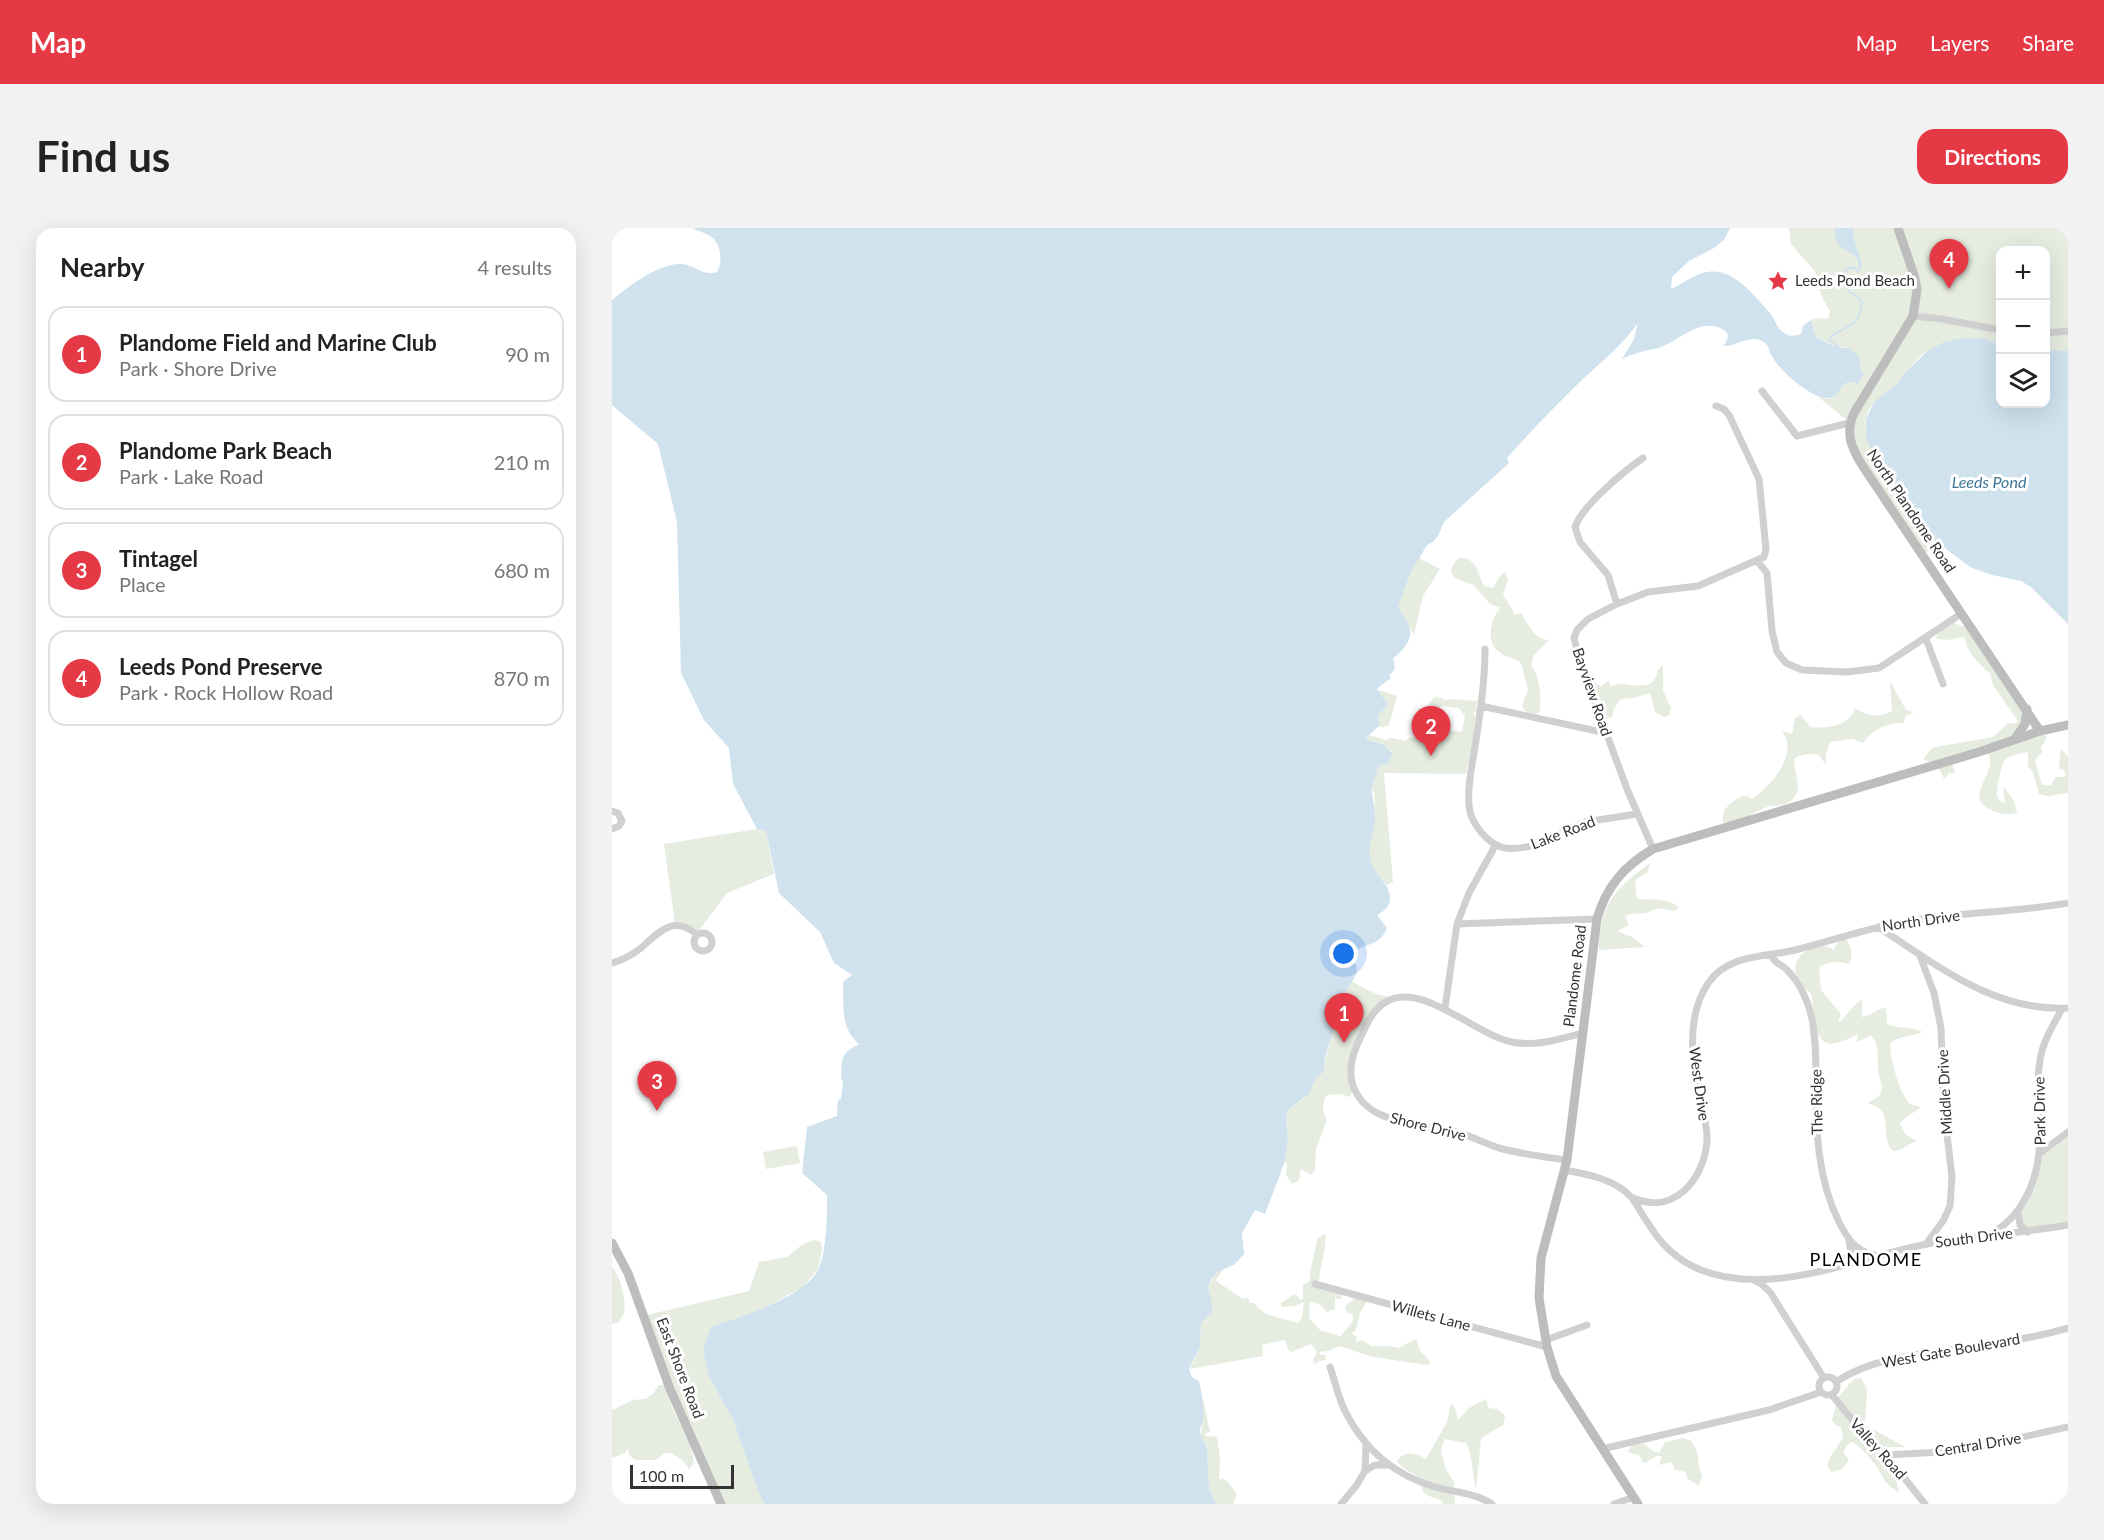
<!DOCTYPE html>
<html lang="en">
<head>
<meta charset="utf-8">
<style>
	:root { --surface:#fff; --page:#f2f2f2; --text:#222; --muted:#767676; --line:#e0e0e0; --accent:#e63946 }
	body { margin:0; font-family:Lato,sans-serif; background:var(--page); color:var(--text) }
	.controls { position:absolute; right:18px; top:18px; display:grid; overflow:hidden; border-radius:12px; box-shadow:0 6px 24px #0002 }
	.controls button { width:54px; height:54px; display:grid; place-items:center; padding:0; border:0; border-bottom:2px solid var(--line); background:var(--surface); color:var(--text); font:30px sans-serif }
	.scale { position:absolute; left:18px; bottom:15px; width:104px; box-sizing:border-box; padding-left:6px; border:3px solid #333; border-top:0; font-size:16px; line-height:21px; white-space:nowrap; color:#333; -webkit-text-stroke:4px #fff; paint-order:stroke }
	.you { position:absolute; left:732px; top:726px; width:21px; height:21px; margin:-15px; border:4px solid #fff; border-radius:50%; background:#1a73e8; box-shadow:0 0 0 9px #1a73e833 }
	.badge { display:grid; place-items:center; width:39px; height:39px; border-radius:50%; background:var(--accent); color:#fff; font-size:20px; font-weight:700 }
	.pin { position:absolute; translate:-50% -50px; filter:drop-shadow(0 2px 3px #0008) }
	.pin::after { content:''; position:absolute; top:32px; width:21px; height:18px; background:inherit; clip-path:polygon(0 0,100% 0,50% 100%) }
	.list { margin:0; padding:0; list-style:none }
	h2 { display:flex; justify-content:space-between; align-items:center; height:78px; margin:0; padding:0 24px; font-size:26px }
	h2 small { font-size:20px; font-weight:400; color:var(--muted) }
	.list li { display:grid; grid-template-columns:39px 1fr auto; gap:18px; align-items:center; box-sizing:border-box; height:96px; margin:0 12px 12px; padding:0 12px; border:2px solid var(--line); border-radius:18px }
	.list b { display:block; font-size:22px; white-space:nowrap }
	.list p { margin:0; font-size:20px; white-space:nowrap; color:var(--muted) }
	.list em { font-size:20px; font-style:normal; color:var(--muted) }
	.icon { flex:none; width:33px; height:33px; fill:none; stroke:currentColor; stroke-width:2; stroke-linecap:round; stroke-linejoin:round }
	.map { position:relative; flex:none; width:1456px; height:1276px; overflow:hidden; border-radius:18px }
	header { display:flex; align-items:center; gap:36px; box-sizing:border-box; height:84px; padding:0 30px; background:var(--accent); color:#fff }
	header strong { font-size:28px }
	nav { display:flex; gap:33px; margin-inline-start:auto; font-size:21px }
	.intro { display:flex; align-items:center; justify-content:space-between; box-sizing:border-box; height:144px; padding:0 36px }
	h1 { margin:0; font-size:42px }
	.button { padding:15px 27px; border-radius:18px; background:var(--accent); color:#fff; font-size:21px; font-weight:700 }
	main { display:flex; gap:36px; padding:0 36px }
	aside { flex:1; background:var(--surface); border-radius:18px; box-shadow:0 6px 24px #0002 }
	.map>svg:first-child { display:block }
</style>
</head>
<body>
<header>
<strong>Map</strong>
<nav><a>Map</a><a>Layers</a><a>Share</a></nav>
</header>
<div class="intro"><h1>Find us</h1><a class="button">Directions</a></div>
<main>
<aside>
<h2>Nearby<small>4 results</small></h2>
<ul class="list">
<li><span class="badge">1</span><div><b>Plandome Field and Marine Club</b><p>Park · Shore Drive</p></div><em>90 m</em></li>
<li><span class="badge">2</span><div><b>Plandome Park Beach</b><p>Park · Lake Road</p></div><em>210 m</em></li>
<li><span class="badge">3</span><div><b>Tintagel</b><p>Place</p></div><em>680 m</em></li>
<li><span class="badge">4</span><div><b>Leeds Pond Preserve</b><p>Park · Rock Hollow Road</p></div><em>870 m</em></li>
</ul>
</aside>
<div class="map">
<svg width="1456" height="1276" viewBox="0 0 1456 1276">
	<rect width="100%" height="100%" fill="#fff"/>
	<path fill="#e6ecdf" d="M1177,0H1456V123L1434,121V22H1388V117C1383,115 1377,112 1371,111C1367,110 1317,121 1313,124C1302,131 1293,149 1283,158C1272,169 1257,173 1254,190C1247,223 1304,296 1328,317L1311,326L1250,237L1237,194L1204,167L1214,171L1220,170L1234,155L1241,154L1249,142L1232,119L1227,120L1203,108L1199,92L1204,90L1216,91L1218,84L1209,67L1204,45L1179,16Z
		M807,330L828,341L811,368L802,406L789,386L786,378L800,342Z
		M847,330C864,328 866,346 872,358L881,360L888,348L893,344L896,352L891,366L901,383L902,387L909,385C916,396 923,412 937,412L922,427L919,438C928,446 930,474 927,485L920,486L913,483L910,478L916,462L909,435C902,430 894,429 887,424C873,415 879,390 888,380L878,376L862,357C848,352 828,349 847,330Z
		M1342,395L1357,401L1412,484L1407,503L1435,508L1433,514L1429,519L1430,524L1423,532L1430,557H1439L1444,549H1453V543L1447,540L1449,520L1456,529V565L1437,568L1427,566L1421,544L1416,538V524C1408,526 1399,526 1393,532C1389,535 1384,566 1385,569C1387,573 1390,574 1393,575L1391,558L1402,573L1405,585C1395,587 1391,587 1382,583C1345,570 1392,541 1374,523L1340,536L1343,543L1340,546L1338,544L1332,551C1328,540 1322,535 1311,531L1319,521L1324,519L1381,509L1395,496L1404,495L1406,493L1381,457L1378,446C1367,436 1355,424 1352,409L1335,412L1324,411L1326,404Z
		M1051,437V462L1059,480L1057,487L1052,489L1043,484L1038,465L1021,470L1009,471L1002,480L1000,489L994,491C986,481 981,466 980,453L989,458L997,452L998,458C1001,458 1004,457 1007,456C1016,455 1034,462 1041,453C1046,448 1044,442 1051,437Z
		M1278,453L1294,482L1302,484L1294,488L1291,495C1276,494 1259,502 1251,515L1240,511L1218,514L1214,526V537L1207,527C1198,525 1190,526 1183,530C1180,543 1190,555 1184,567C1183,568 1179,573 1178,574C1172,578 1162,577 1155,579C1140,584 1128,597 1111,594C1109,580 1120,574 1130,568L1137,569L1139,571C1158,560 1188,525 1170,503L1180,506L1183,490L1189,487L1198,499C1213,501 1239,498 1243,480C1253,488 1269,490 1280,483Z
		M767,462L785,468L777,497L772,499L767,498L766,487L771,471L765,463Z
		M822,469L830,470L832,472L840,471L864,473L866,471L864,479L866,484L861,485L864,490L862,497L864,499L854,546L772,545L781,654L775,657L761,642L757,629V619L763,591L762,564L760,561L766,539L768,537L776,536L781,523H776L771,516L758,513L752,507H757L774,512L779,510L794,513L797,509L801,510L805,507L810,511L820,502L829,501L850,504L853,488L847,480L829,478L819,487L816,478Z
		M145,601L154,603L162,646L115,665L85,705L63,696L52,616Z
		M1038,635L1036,644L1026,650L1023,654L1025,671C1038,672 1059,670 1067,680L1061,683L1046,680L1034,685L1020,686L1013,688L1017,697L1005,703L1020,709L1033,719L987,722C987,677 1003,661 1038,635Z
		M1228,712H1234C1240,718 1241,729 1237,736C1227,733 1217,733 1207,739L1209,762L1229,786L1226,795C1235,789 1240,777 1250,772V789C1260,788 1265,780 1274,780L1275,796C1286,801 1299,798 1311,804C1301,808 1285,808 1278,816C1278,830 1287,863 1296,874C1299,878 1304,877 1309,879C1302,886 1293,887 1288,896L1294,907L1305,913C1295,916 1290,923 1281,923C1266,909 1285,883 1256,875L1267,868L1270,862C1270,855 1267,849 1266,842C1265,829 1268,817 1259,807L1245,814L1246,806C1219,820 1206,822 1202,788C1201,782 1201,775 1200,769C1198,763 1191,759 1188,754C1178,741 1185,726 1199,720C1207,717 1214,717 1222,722L1224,716Z
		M739,753C755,762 763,767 783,770L765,779L739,839L743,864H740L738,869L728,866L715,867C709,876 710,883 715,892L704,921L703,942L700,947L689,941L687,952L680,956L674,947L675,937L673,933L676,913L674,889L677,881L693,870L703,852L712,843C713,828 717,820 721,806C726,787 730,770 739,753Z
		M1456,904V997L1416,1004L1406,990L1428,925Z
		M185,918L188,935L154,941L151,924Z
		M712,1006L714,1008C713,1024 708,1038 707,1054L728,1065L730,1071H725L723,1069V1081L715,1084L708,1077L701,1074H698L697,1090L709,1103L723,1106L728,1109L741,1093V1087L735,1084L733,1078L746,1068L755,1071C754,1078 748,1082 747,1089C744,1098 748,1098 740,1106L745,1109L743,1114L750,1112L759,1118H778L787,1120L803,1111L805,1112C808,1129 814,1124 818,1135L816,1137L761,1129L728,1118L716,1123L707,1124L709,1127H713L714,1132L707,1133L703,1136L701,1132L705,1124L699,1116L679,1124L676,1121L673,1112L650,1117L651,1128L578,1141L588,1119L589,1096C604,1082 598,1076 596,1059L604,1045L612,1040L604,1052L607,1055L631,1071L635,1069L638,1075H642C651,1089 671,1090 686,1095L690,1089L692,1074L683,1078L669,1079V1075L683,1066L689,1072L691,1070V1057L698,1053C697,1039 704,1025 705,1011Z
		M202,1012L209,1014L210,1022L206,1041L191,1059L152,1080L98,1151L121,1191L153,1276H109L31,1088L137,1063L147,1034L175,1029L191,1016Z
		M0,1039C8,1046 15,1074 12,1085C12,1086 8,1092 7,1094L0,1096Z
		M1249,1150L1255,1162L1253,1197L1293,1219H1269C1270,1235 1285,1245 1287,1264C1274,1258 1272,1251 1265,1239C1259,1231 1249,1219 1241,1214C1236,1215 1232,1219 1232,1225L1237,1232L1230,1241L1220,1244L1215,1238C1217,1227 1227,1219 1231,1208L1229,1199L1223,1197L1220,1192L1227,1168L1242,1151Z
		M47,1157H52L55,1160C58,1187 80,1207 82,1235L77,1241L70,1232L59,1225H53L43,1232H23L18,1228L16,1221L12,1225L0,1230V1182L21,1172L33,1171L41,1166Z
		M591,1171L598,1204L593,1205L594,1208L605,1209L608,1230L607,1252L611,1251L615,1253L625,1266L621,1276H604L597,1260L595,1218C585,1208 591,1201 591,1191C591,1184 589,1178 591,1171Z
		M874,1171L877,1180L886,1181L893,1188L891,1197L872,1208L869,1212L864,1261C860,1247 861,1227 854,1215L832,1211L829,1223L834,1241L842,1254L843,1276H831L830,1273C815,1266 809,1269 808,1250C800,1244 791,1242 785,1233C793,1222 803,1225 814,1231L835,1194L839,1175L844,1182L846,1192L857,1180Z
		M1071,1210L1079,1213C1089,1226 1084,1234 1090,1248L1087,1258L1075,1250L1074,1244L1063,1242L1060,1234L1047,1237L1050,1228H1044L1033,1235L1030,1234L1028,1228L1017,1224L1016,1222L1021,1217L1032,1216L1041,1223L1047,1225L1053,1214Z"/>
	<path fill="#cfe2ee" d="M80,0H1118L1112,12L1102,20L1077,33L1060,49L1059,60H1062C1071,55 1081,48 1091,45C1120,36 1142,68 1159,86C1163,92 1165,101 1172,105C1178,109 1183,108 1189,106L1191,98L1199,92L1204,109L1226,120H1237L1247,128L1249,142L1252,145L1246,157L1241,154L1234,155C1228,160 1225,169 1218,170C1202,173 1168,143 1161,130C1157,125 1158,118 1152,114C1139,105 1125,119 1111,118C1114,115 1117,110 1115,105C1114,103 1111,101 1108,100C1084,90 1064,117 1042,121C1030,123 1021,126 1010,131L1022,111L1026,95C1011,116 992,132 973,149C946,175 920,202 895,230L897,235L832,294L826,308L821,314L815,317L800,342L786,378C789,386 796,393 798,401C801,410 790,425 781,430L783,441L777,448L779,450L767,459L765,462L775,475L774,479L766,487L767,498L757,507L753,508L758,513L771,516L779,524L782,521L776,536L768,537L766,539C765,546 761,555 760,561C760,571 764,583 763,593C762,605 755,617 758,630C761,647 777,653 778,670C778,679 772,683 765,687L775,700C768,718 753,715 740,725L739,730L744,737L745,745L732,767L727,780L721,806L713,829L712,843L703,852L697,866L677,881L674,889L676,913L673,933L653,986L643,982L630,1005L632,1026L623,1036L604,1045L599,1052L596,1059L600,1076V1083L589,1096L588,1119L577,1141L580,1149L587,1153C590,1166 592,1179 591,1192C591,1195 589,1198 588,1201C588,1207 592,1215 595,1219L597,1260L604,1276H153L146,1263L121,1191L98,1151L91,1122L99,1099C127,1089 195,1069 207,1040C215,1019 215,989 215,967L190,945L195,899L225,888L226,872L229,871L231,853L229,851C230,830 228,826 247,816C228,800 232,778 231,754L240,747L222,735L208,704L167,665L154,603L145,601L121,556L117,520L92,492L69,445L65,294L46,216L0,177V72C17,58 48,34 70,36C83,37 92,49 105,44C111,35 109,19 102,11C97,6 86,3 80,0Z
		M1223,0H1241C1240,14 1248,25 1250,38L1247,43C1247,39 1247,35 1246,32C1241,21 1221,24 1223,0Z
		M1370,110L1388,117V176H1434V121L1456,123V396L1419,359L1409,353L1380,347L1358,339L1317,308L1268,240L1254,210V191L1262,174L1286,155L1291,147L1314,124L1332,114L1345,111Z"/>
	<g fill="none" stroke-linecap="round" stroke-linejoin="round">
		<path stroke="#cfe2ee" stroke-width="2" d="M1227,120L1217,112L1219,108C1237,97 1248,98 1250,73C1237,62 1229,62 1233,42L1241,39L1247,43"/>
		<path stroke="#d0d0d0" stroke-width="7" d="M1301,88L1330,91L1388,102
			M1434,105L1456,103
			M1150,163L1185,208L1237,195
			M1146,334L1155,345L1160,403L1165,424L1174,435L1190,442L1235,444L1267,440L1349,386
			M1005,376L996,347L968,314L963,299C970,278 1012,243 1031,230
			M1314,411L1331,456
			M873,421C873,454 868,486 863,519C860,537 854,566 858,584C860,591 864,598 869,604C884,622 896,623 919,618L973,594L1025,586
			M869,478L994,505
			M0,583L6,585L10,593L7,598L0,601
			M1041,621L1015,561L967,431L962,410L965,402L976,391L1005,376L1036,364L1086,358L1152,329L1154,321L1147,251L1117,187L1112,181L1104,178
			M845,696L985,691
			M1266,699C1325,737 1382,784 1456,780
			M82 714a9 9 0 1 1 18 0a9 9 0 1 1-18 0Z
			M1159,727C1162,736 1170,736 1175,742C1188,755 1196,773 1200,791C1204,812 1204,833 1204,855C1204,902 1205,950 1227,994C1235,1010 1243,1023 1262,1027
			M1308,728L1322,765L1329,800L1332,881L1340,949L1338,978L1331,993L1314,1016
			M0,735C11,732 20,727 29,720C47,704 62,686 85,707
			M833,780L845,696L857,665L883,618
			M1428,925L1456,904
			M955,932C932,929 909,926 887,920C873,915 859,908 844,904C817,898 790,897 765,885C750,877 739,862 739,845C738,829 747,812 754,798C786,728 855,805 900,814C924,819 948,811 971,805
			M952,942C975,946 1003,951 1019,969C1025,976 1030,987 1036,995C1049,1017 1066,1033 1089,1042C1164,1070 1244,1029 1316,1016C1363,1008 1410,1005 1456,997
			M1019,969C1061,989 1092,952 1095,913C1096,898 1090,882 1087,868C1079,832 1074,786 1097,754C1117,726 1154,729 1183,722C1223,712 1262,698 1302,692C1353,684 1405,684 1456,675
			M1406,984L1408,997L1416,1004
			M1380,1005C1396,996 1406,985 1414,969C1439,922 1420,880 1428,832C1431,813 1441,797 1450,781
			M1229,1037L1239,1024L1237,1013
			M1141,1052L1148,1055L1158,1064L1212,1150
			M703,1056L935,1119
			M934,1112L975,1097
			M718,1139C723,1153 726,1169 733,1183C752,1221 782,1247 823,1259C841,1264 864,1265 880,1276
			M1207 1158a9 9 0 1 1 18 0a9 9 0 1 1-18 0Z
			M1224,1154C1259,1130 1311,1125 1352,1120C1387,1115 1422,1110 1456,1100
			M1220,1167L1238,1189L1274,1227L1313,1276
			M754,1217L753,1243L763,1237H776
			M990,1221L1157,1182L1209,1164
			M1274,1227L1347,1223L1456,1199
			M729,1276L744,1258L753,1243
			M1002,1276L1022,1269"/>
		<path stroke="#bdbdbd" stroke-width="9" d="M1286,0L1303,50L1305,62L1301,88L1242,185C1233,205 1239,219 1250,237L1428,503
			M1403,511L1413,496L1415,481
			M0,1015L16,1045L58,1161L109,1276
			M1026,1276L944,1148L935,1119L927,1070L929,1030L955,932L985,691C994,659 1012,638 1041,621L1367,524L1428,503L1456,497"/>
	</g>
	<defs>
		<g id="sight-bare" transform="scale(1.62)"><path d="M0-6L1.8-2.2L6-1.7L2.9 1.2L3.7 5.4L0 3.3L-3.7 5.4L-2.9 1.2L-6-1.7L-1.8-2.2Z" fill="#e63946" stroke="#fff" stroke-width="2.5" paint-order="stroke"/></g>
	</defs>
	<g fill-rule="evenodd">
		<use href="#sight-bare" x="1166" y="53"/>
	</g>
	<g text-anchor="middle" stroke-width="6" stroke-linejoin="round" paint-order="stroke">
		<g font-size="15" fill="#333" stroke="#fff" text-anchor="start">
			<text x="1183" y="58">Leeds Pond Beach</text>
		</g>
		<g font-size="15" fill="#333" stroke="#fff">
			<text transform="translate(1299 283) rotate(56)" y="5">North Plandome Road</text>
			<text transform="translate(980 464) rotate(71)" y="5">Bayview Road</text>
			<text transform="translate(951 605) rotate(-21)" y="5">Lake Road</text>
			<text transform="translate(1309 693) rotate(-8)" y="5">North Drive</text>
			<text transform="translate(963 748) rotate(-83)" y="5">Plandome Road</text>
			<text transform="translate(1087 856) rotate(82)" y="5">West Drive</text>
			<text transform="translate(1333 864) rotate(-93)" y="5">Middle Drive</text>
			<text transform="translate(1205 874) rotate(-91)" y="5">The Ridge</text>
			<text transform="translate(1428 883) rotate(-91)" y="5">Park Drive</text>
			<text transform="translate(816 899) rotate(14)" y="5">Shore Drive</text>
			<text transform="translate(1362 1010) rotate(-7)" y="5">South Drive</text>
			<text transform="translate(819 1088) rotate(15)" y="5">Willets Lane</text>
			<text transform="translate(1339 1123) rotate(-10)" y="5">West Gate Boulevard</text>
			<text transform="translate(68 1140) rotate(69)" y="5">East Shore Road</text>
			<text transform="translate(1366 1217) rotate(-9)" y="5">Central Drive</text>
			<text transform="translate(1266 1221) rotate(48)" y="5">Valley Road</text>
		</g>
		<g font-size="16" font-style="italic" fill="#3f7597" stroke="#fff">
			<text x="1377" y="260">Leeds Pond</text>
		</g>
		<g font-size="18" letter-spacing="1.5" fill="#000" stroke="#fff">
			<text x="1254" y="1038">PLANDOME</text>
		</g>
	</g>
</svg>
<div class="controls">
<button>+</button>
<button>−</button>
<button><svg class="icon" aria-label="layers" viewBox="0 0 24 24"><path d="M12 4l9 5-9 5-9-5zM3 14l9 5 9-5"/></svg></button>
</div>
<div class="scale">100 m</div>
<div class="you"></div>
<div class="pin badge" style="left:732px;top:815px">1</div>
<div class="pin badge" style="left:819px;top:528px">2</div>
<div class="pin badge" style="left:45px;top:883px">3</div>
<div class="pin badge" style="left:1337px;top:61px">4</div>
</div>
</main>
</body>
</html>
